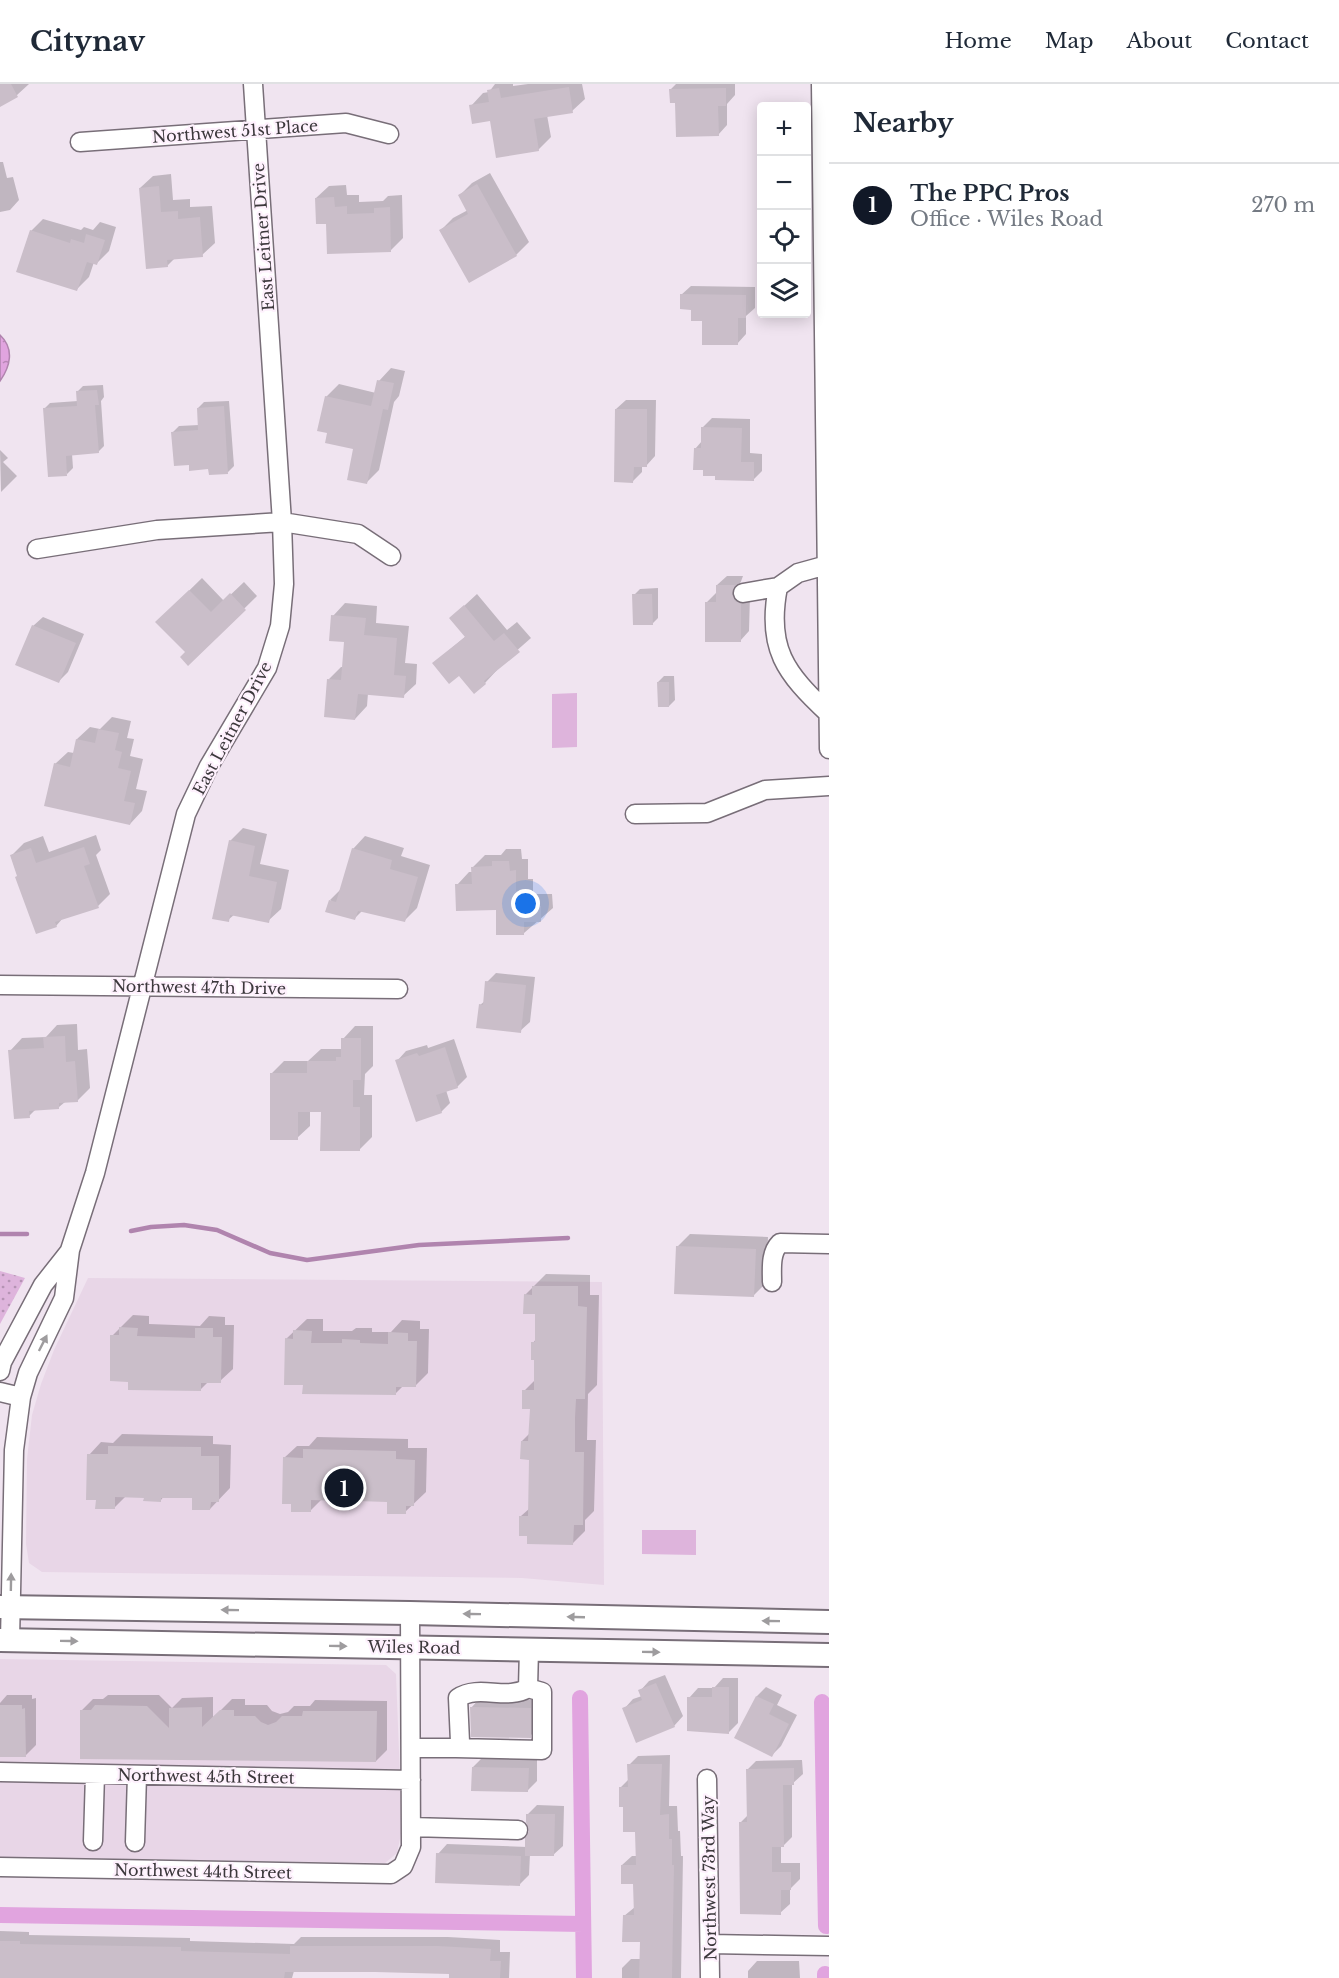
<!DOCTYPE html>
<html lang="en">
<head>
<meta charset="utf-8">
<style>
	:root { --surface:#fff; --page:#f2f2f3; --text:#1f2937; --muted:#747a83; --line:#e0e1e3; --accent:#111827 }
	body { margin:0; font-family:"Libre Baskerville",serif; background:var(--page); color:var(--text) }
	.controls { position:absolute; right:18px; top:18px; display:grid; overflow:hidden; border-radius:6px; box-shadow:0 3px 15px #0003 }
	.controls button { width:54px; height:54px; display:grid; place-items:center; padding:0; border:0; border-bottom:2px solid var(--line); background:var(--surface); color:var(--text); font:30px sans-serif }
	.you { position:absolute; left:526px; top:820px; width:21px; height:21px; margin:-15px; border:4px solid #fff; border-radius:50%; background:#1a73e8; box-shadow:0 0 0 9px #1a73e833 }
	.badge { display:grid; place-items:center; width:39px; height:39px; border-radius:50%; background:var(--accent); color:#fff; font-size:20px; font-weight:700 }
	.pin { position:absolute; translate:-50% -50%; border:3px solid #fff; box-shadow:0 2px 6px #0006 }
	.list { margin:0; padding:0; list-style:none }
	h2 { display:flex; justify-content:space-between; align-items:center; height:78px; margin:0; padding:0 24px; font-size:26px }
	h2 small { font-size:20px; font-weight:400; color:var(--muted) }
	.list li { display:grid; grid-template-columns:39px 1fr auto; gap:18px; align-items:center; box-sizing:border-box; height:84px; padding:0 24px; border-top:2px solid var(--line) }
	.list b { display:block; font-size:22px; white-space:nowrap }
	.list p { margin:0; font-size:20px; white-space:nowrap; color:var(--muted) }
	.list em { font-size:20px; font-style:normal; color:var(--muted) }
	.icon { flex:none; width:33px; height:33px; fill:none; stroke:currentColor; stroke-width:2; stroke-linecap:round; stroke-linejoin:round }
	.map { position:relative; flex:none; width:829px; height:1894px; overflow:hidden }
	header { display:flex; align-items:center; gap:36px; box-sizing:border-box; height:84px; padding:0 30px; background:var(--surface); border-bottom:2px solid var(--line) }
	header strong { font-size:28px }
	nav { display:flex; gap:33px; margin-inline-start:auto; font-size:21px }
	main { display:flex }
	aside { flex:1; background:var(--surface) }
	.map>svg:first-child { display:block }
</style>
</head>
<body>
<header>
<strong>Citynav</strong>
<nav><a>Home</a><a>Map</a><a>About</a><a>Contact</a></nav>
</header>
<main>
<div class="map">
<svg width="829" height="1894" viewBox="0 0 829 1894">
	<defs>
		<pattern id="park-dots" width="8" height="8" patternUnits="userSpaceOnUse" patternTransform="scale(1.5)"><rect width="8" height="8" fill="#deb4dc"/><path d="M2 2h.1M6 6h.1" fill="none" stroke="#b593b4" stroke-width="1.8" stroke-linecap="round"/></pattern>
		<pattern id="water-ripples" width="26" height="14" patternUnits="userSpaceOnUse" patternTransform="scale(1.5)"><rect width="26" height="14" fill="#e1a4df"/><path d="M2 4q2-2 4 0t4 0M15 11q2-2 4 0t4 0" fill="none" stroke="#b887b6"/></pattern>
	</defs>
	<rect width="100%" height="100%" fill="#f0e4f0"/>
	<path fill="#e8d6e7" d="M88,1194L602,1198L604,1501L522,1494L42,1488L29,1479L26,1460L27,1375L32,1331L41,1300L54,1266Z
		M0,1575L386,1581L396,1590L402,1745L397,1769L385,1779L0,1773Z"/>
	<path fill="#deb4dc" d="M577,609V663L552,664V610Z
		M642,1446H696V1471L642,1470Z"/>
	<path fill="url(#park-dots)" d="M0,1187L25,1194L0,1240Z"/>
	<path fill="url(#water-ripples)" stroke="#b084ae" stroke-width="1.5" d="M0,251C15,265 10,283 0,297Z"/>
	<path fill="#0003" d="M0,0H29L17,11L0,21Z
		M495,0H513V2L528,0H582L585,15L572,27L547,31L551,53L538,66L471,22L483,9L489,8Z
		M676,0H735V11L727,20V41L718,51L677,18L671,5Z
		M0,78H3L7,94L13,93L19,116L10,126L0,128Z
		M490,89L529,158L516,171L469,197L441,146L453,134L468,126L460,111L472,99Z
		M171,90L173,116L190,115V123L212,122L215,159L202,171L176,173L167,182L140,104L153,92Z
		M346,101L347,111H359V118L383,117L388,112L402,111L403,154L391,166L328,138L316,114L329,102Z
		M43,135L81,146L84,143L93,146L100,138L116,143L109,167L97,179L94,178L89,193L77,205L31,147Z
		M691,202L755,203V224L746,232V250L737,260L704,235L681,211Z
		M391,284L405,287L399,312L394,318L379,386L366,399L355,364L329,348L326,313L339,300L376,309L379,297Z
		M103,301L104,313L101,317L104,362L98,368L72,370L73,384L67,390L44,325L50,319L78,317L77,308L83,302Z
		M626,316H656L655,372L646,382H642V388L633,397L616,325Z
		M229,317L234,382L228,388L210,384L173,348L179,342L199,341L198,324L204,318Z
		M712,334L750,335V369L762,370V387L753,396L717,391L704,384L695,365L702,357L703,343Z
		M0,366L8,374L3,378L17,392L1,408Z
		M727,492H743L740,500L744,508L750,511L749,547L740,557L707,518L716,509L717,501Z
		M202,494L224,517L244,498L257,512L188,580L187,568L157,538Z
		M658,504V534L652,540L634,511L640,505Z
		M477,510L507,546L517,538L531,554L496,585L497,586L485,599L434,579L466,552L451,534Z
		M345,519L377,522L376,539L409,542L405,579L417,580L416,600L403,612L368,609L367,622L355,635L329,595L341,583H343L346,557L333,532Z
		M43,533L84,550L68,588L59,597L33,542Z
		M664,592H674L675,616L669,622L658,598Z
		M112,633L131,637L127,654L134,655L130,672L143,675L136,705L147,707L142,727L130,740L55,680L68,668L74,669L77,655L90,643L100,645Z
		M243,744L267,750L260,780L289,786L281,825L268,837L235,830L228,836L230,757Z
		M96,751L101,766L96,771L110,810L98,822L63,834L56,842L19,791L12,771L24,759L43,752L49,768Z
		M365,752L404,764L401,772L430,781L417,824L404,837L362,827L354,835L330,816L341,805L353,765Z
		M506,765H521L522,775H528V795H533V810H552L553,824L524,849L497,824L457,801L469,788H473V783L485,771H501Z
		M496,889L535,893L530,938L520,947L480,921L485,917L487,898Z
		M77,940L78,966L87,965L90,1004L77,1017L65,1018L59,1023L36,1025L29,1032L10,967L22,954L46,953L57,941Z
		M355,942H373V982L365,990L364,1011H372V1053L359,1066L322,1027H310V1042L297,1054L271,990L284,977H308L321,965H343V955Z
		M454,955L467,993L457,1003L446,1006L450,1019L441,1028L397,977L406,967L427,961L428,964Z
		M690,1150L768,1153L766,1199L754,1211L677,1163Z
		M546,1190L590,1191V1211H599L597,1301L588,1310L587,1356H596L594,1427L585,1436V1447L573,1459L521,1432L530,1424L531,1374L522,1357L530,1349L532,1324L524,1307L536,1295V1275L533,1259L536,1255L537,1229L525,1211Z
		M133,1231L149,1232V1240L200,1242L209,1232L225,1233V1241H234L233,1285L220,1297H209L200,1306L130,1296L112,1252Z
		M307,1235H323V1247H352L356,1244H372V1248H391L402,1236L420,1237V1245H429L428,1289L415,1302L404,1301L395,1310L304,1299L286,1255Z
		M122,1350L213,1352V1360L231,1361L230,1404L210,1425L194,1413L164,1412L161,1416L145,1412H126L115,1423L97,1415L89,1371L101,1358L113,1359Z
		M317,1353L408,1355V1364H427L426,1408L405,1428L389,1416H360L356,1419L340,1415H322L310,1427L284,1374L297,1362H309Z
		M665,1591L683,1632L674,1642L624,1625L633,1615L642,1612L640,1607L649,1597Z
		M723,1594H738V1639L729,1648L689,1614L698,1604H714Z
		M766,1603L782,1611L777,1621L797,1631L781,1662L772,1671L736,1653L757,1612Z
		M7,1611H32V1615L36,1614V1661L26,1671H0V1619Z
		M108,1611H159L172,1624L182,1614L213,1613V1634L232,1615H245V1621H267L272,1627L280,1630L288,1628L294,1622H310L315,1616L387,1617V1666L376,1677L81,1674L82,1626L93,1615H103Z
		M480,1614L539,1616V1643L530,1652L471,1624Z
		M670,1671L669,1722H677L678,1747H680L681,1772H683L681,1894H622V1884L631,1875H641V1857L624,1832L635,1823L634,1798L622,1781L632,1772H637V1747L624,1721L620,1704L629,1695V1681L638,1672Z
		M482,1674L537,1675V1697L528,1706L473,1683Z
		M802,1676L803,1690L792,1700V1753L783,1762H781V1779H800V1795L790,1805V1820L780,1829L741,1738L748,1731L747,1686L756,1677Z
		M537,1721L564,1722L563,1762L553,1771L530,1770L529,1791L520,1800L438,1770L447,1760L527,1763L531,1747L528,1730Z
		M0,1847L29,1848V1851L190,1854V1857L294,1860L301,1853H448L500,1856V1868H510L509,1894H450L451,1888L294,1887L292,1894H0Z
		M757,1877H799L800,1894H748V1887Z"/>
	<g fill="none" stroke-linecap="round" stroke-linejoin="round">
		<path stroke="#b084ae" stroke-width="4.5" d="M131,1147L151,1143L184,1141L217,1146L270,1169L307,1176L419,1161L568,1154
			M0,1150H27"/>
		<path stroke="#e1a4df" stroke-width="16" d="M580,1614L584,1894
			M822,1618L826,1842
			M0,1831L583,1840
			M825,1890V1894"/>
	</g>
	<path fill="#cabec9" d="M0,0H11L18,13L0,23Z
		M569,3L573,29L534,35L539,67L496,74L490,37L472,40L469,21L489,18L487,6L499,4L501,14Z
		M726,4V22H718L719,52L676,53L675,19H670L669,5Z
		M477,100L517,172L469,199L439,146L468,130L458,111Z
		M159,102L161,128L178,127V135L200,133L203,173L167,176L168,183L146,185L139,104Z
		M334,113L335,123L347,122V130L374,129V124L390,123L391,168L327,170L326,140H316L315,114Z
		M30,146L70,159L71,155L84,159L86,150L105,156L97,181L87,178L77,207L16,188Z
		M680,210L746,211V234H738V261H702V237H691V226L680,225Z
		M377,296L394,299L388,326L383,325L367,400L347,396L353,365L325,359L327,349L317,347L325,312L371,322Z
		M97,306L99,321H95L99,369L66,372L67,392L48,393L43,324L77,322L76,307Z
		M224,322L228,390L209,391L208,385L189,387V381L174,382L171,348L198,346L197,324Z
		M615,325H647V383H634L633,399L614,398Z
		M701,343L742,344L741,378H754V397L715,396V392H703V386H693L694,364H701Z
		M716,501H735L732,510L735,517L741,520V558H705V518H716Z
		M189,506L211,528L230,509L246,526L188,582L180,573L185,568L155,538Z
		M632,510H652L653,541H633Z
		M464,521L494,557L504,549L520,568L484,597L486,600L474,610L459,592L449,600L432,579L465,553L449,534Z
		M331,531L366,534L364,551L397,554L394,591L406,592L404,614L358,610L355,636L324,633L327,595L341,596L344,558L329,557Z
		M32,541L76,559L59,599L15,581Z
		M657,598H669V623H658Z
		M98,645L119,649L115,666L122,668L118,684L131,687L124,717L135,719L130,741L44,722L54,679L70,683L76,655L95,659Z
		M229,756L255,762L249,792L277,798L269,839L230,831L229,838L212,835Z
		M84,763L90,780L84,782L99,824L55,838L57,843L36,850L15,793L17,792L10,771L31,764L36,779Z
		M352,764L392,776L390,785L418,793L405,838L358,827L355,836L325,828L329,816L336,818Z
		M492,777H509L510,787L516,786V807H521V822H541V838H524V851H496V826L456,827L455,800H472L471,783L492,782Z
		M485,897L526,901L521,949L476,944L479,920L483,921Z
		M65,952L66,978L75,977L78,1018L59,1019V1025L29,1027L30,1034L14,1035L8,966L44,964L43,953Z
		M341,954H361V996H353V1023H360V1067H320L321,1028H298V1056H270V989H307V977H336V973H341Z
		M445,963L458,1004L436,1011L442,1029L416,1038L395,976L417,969L419,972Z
		M676,1162L756,1165L754,1213L674,1210Z
		M532,1202H578V1222L587,1223L585,1315H576L575,1334V1368H584L583,1441H574L573,1461L527,1460V1452H519V1432H528L529,1376L520,1375L521,1357H528L530,1325H522V1306H534V1276H531V1258H535V1230H523L524,1210L532,1211Z
		M119,1243L138,1244L137,1252L195,1254V1244H213V1253H222L221,1299H201V1307L128,1306V1298L110,1297V1251H119Z
		M293,1246L312,1247L311,1259H342V1255L360,1256V1259L388,1260V1248L408,1249V1257H417L416,1303H396V1311L302,1310L303,1301H284L285,1254L293,1255Z
		M108,1362L201,1363V1372H219V1418H211L210,1426H192V1414H161V1418L143,1417L144,1414L115,1413V1425H95L96,1416H86L87,1370H108Z
		M303,1365L396,1367V1375L415,1376L414,1422H406V1430H387V1418L357,1417V1421H339V1417L311,1416V1428H291V1420H282L283,1373L303,1374Z
		M656,1599L675,1643L636,1659L622,1624L642,1616L638,1606Z
		M712,1603H729V1650L687,1647V1613H712Z
		M756,1612L774,1620L769,1630L789,1640L772,1673L734,1654Z
		M0,1621H22V1625L25,1624L26,1673H0Z
		M95,1621L147,1622L169,1644V1624L202,1623V1643L220,1626H234V1632H255L261,1638L268,1641L276,1638L282,1632H302L303,1627H377L376,1678L80,1675V1626H91Z
		M470,1623L531,1624V1654L471,1653Z
		M627,1680H662L660,1731L669,1730V1755H672V1781H674L672,1894H639L640,1858H622L623,1831H634L633,1800H621V1781H636L635,1748H623V1723H619V1703H628Z
		M472,1683L529,1684L528,1708L471,1707Z
		M794,1684V1701H783L784,1763H772V1788H791V1806H781V1831L740,1830L739,1738H747L746,1685Z
		M526,1730H555L554,1772H525V1754L529,1747L526,1738Z
		M436,1769L521,1772L520,1802L435,1799Z
		M0,1857H20V1860L181,1863V1867L290,1870V1862H438L491,1865L490,1877H501L500,1894H449V1890L375,1888H285L284,1894H0Z"/>
	<g fill="none" stroke-linecap="round" stroke-linejoin="round">
		<g stroke="#786e78" stroke-width="21">
			<path id="minor" d="M821,0L829,665
				M80,58L346,39L389,50
				M37,465L157,446L282,438L358,450L391,472
				M827,481L798,489L778,503C766,564 785,589 829,630
				M743,509L778,503
				M635,730L707,729L765,706L829,702
				M0,901L398,905
				M772,1198C772,1185 770,1169 780,1159L829,1160
				M0,1287L2,1278L43,1201L69,1168
				M0,1308L21,1313
				M10,1556L14,1366L21,1313L28,1289L64,1214L70,1166L95,1089L186,730L209,682L267,584L280,542L284,500L282,438L253,0
				M411,1664H456L460,1658L458,1614C479,1600 507,1617 528,1604L529,1565
				M456,1664L542,1666V1608L528,1604
				M0,1688L411,1696
				M707,1695L710,1894
				M411,1743L518,1746
				M93,1757L95,1690
				M135,1758L137,1691
				M0,1783L391,1790L403,1782L411,1763L410,1529
				M710,1860L829,1862"/>
		</g>
		<g stroke="#786e78" stroke-width="26">
			<path id="major" d="M0,1523L410,1529L829,1538
				M0,1556L829,1571"/>
		</g>
		<use href="#minor" stroke="#fff" stroke-width="18"/>
		<use href="#major" stroke="#fff" stroke-width="22"/>
	</g>
	<defs><path id="oneway-solid" d="M-6-.8H1V-3.2L6.5 0L1 3.2V.8H-6Z" transform="scale(1.5)"/></defs>
	<g fill="#9e9c9e">
		<use href="#oneway-solid" transform="translate(43 1259) rotate(-63)"/>
		<use href="#oneway-solid" transform="translate(11 1498) rotate(-89)"/>
		<use href="#oneway-solid" transform="translate(230 1526) rotate(-179)"/>
		<use href="#oneway-solid" transform="translate(472 1530) rotate(-179)"/>
		<use href="#oneway-solid" transform="translate(576 1533) rotate(-178)"/>
		<use href="#oneway-solid" transform="translate(771 1537) rotate(-179)"/>
		<use href="#oneway-solid" transform="translate(69 1557) rotate(1)"/>
		<use href="#oneway-solid" transform="translate(338 1562) rotate(1)"/>
		<use href="#oneway-solid" transform="translate(651 1568) rotate(1)"/>
	</g>
	<g text-anchor="middle" stroke-width="4.5" stroke-linejoin="round" paint-order="stroke">
		<g font-size="16" fill="#3c383c" stroke="#fef1fd">
			<text transform="translate(235 47) rotate(-4)" y="6">Northwest 51st Place</text>
			<text transform="translate(263 153) rotate(-94)" y="6">East Leitner Drive</text>
			<text transform="translate(232 644) rotate(-62)" y="6">East Leitner Drive</text>
			<text transform="translate(199 903) rotate(1)" y="6">Northwest 47th Drive</text>
			<text transform="translate(414 1563) rotate(1)" y="6">Wiles Road</text>
			<text transform="translate(206 1692) rotate(1)" y="6">Northwest 45th Street</text>
			<text transform="translate(203 1787) rotate(1)" y="6">Northwest 44th Street</text>
			<text transform="translate(709 1794) rotate(-91)" y="6">Northwest 73rd Way</text>
		</g>
	</g>
</svg>
<div class="controls">
<button>+</button>
<button>−</button>
<button><svg class="icon" aria-label="locate" viewBox="0 0 24 24"><circle cx="12" cy="12" r="6"/><path d="M12 2v4M12 18v4M2 12h4M18 12h4"/></svg></button>
<button><svg class="icon" aria-label="layers" viewBox="0 0 24 24"><path d="M12 4l9 5-9 5-9-5zM3 14l9 5 9-5"/></svg></button>
</div>
<div class="you"></div>
<div class="pin badge" style="left:344px;top:1404px">1</div>
</div>
<aside>
<h2>Nearby<small></small></h2>
<ul class="list">
<li><span class="badge">1</span><div><b>The PPC Pros</b><p>Office · Wiles Road</p></div><em>270 m</em></li>
</ul>
</aside>
</main>
</body>
</html>
